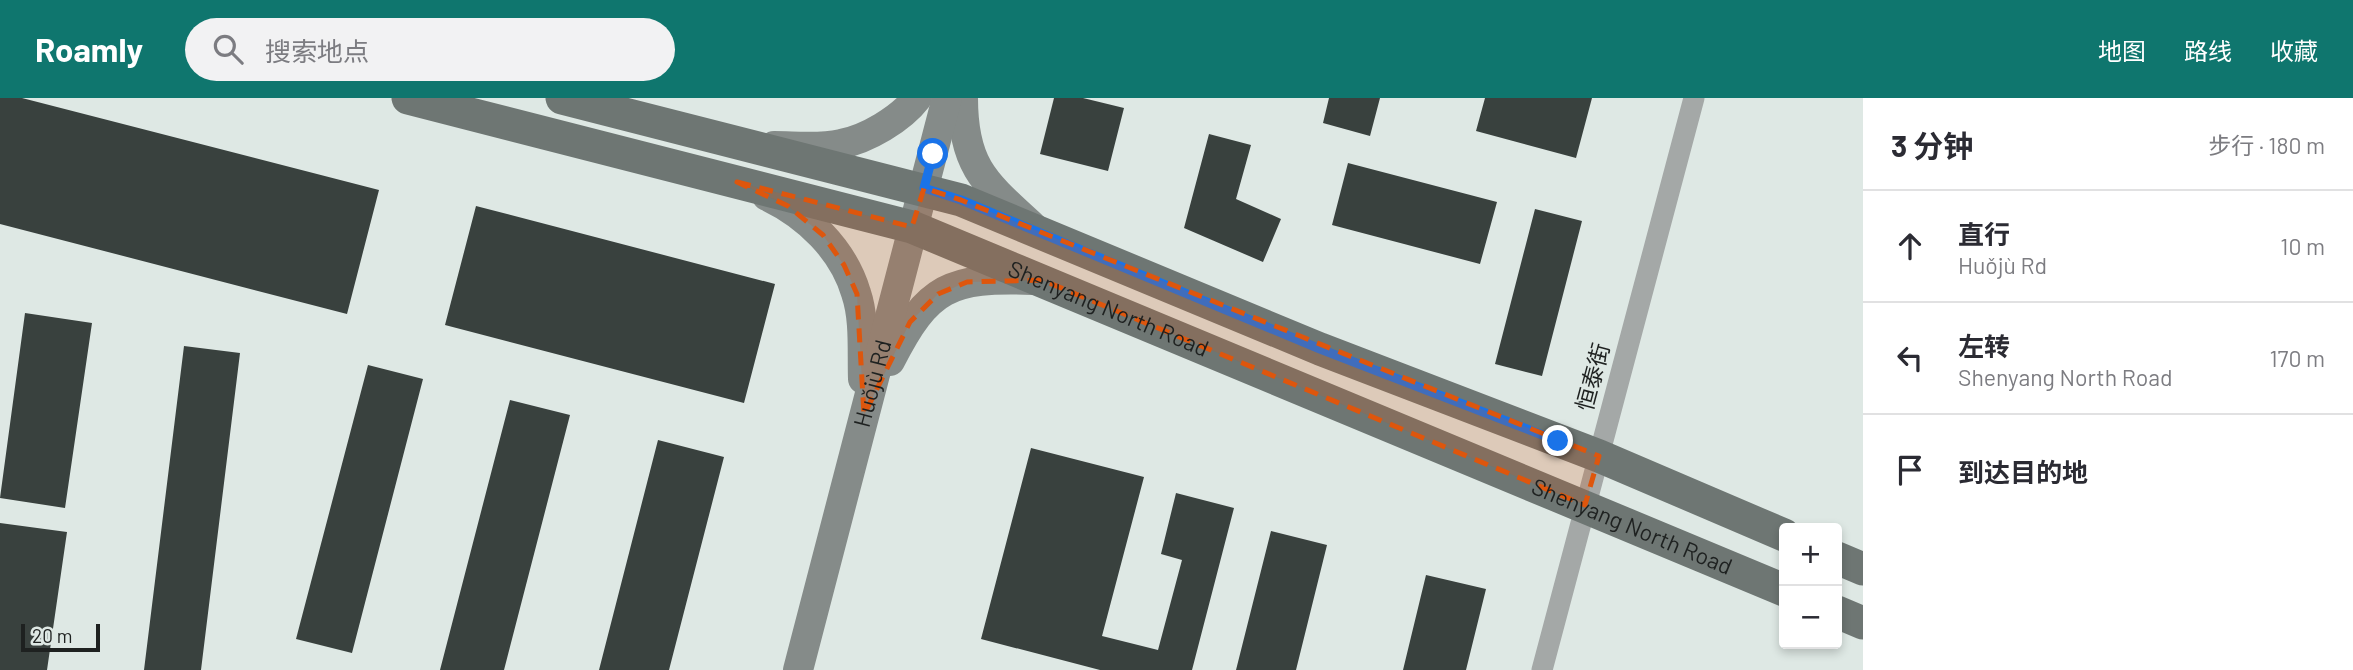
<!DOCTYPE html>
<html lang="zh">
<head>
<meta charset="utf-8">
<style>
	:root { --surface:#fff; --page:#f2f2f3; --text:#2b2b33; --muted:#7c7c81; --line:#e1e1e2; --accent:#0f766e }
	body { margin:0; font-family:Barlow,"Noto Sans SC",sans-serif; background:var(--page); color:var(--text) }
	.controls { position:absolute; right:21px; bottom:21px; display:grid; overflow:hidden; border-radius:7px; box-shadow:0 4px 10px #0003 }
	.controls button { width:63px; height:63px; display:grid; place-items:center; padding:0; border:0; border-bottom:2px solid var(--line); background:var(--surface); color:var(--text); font:35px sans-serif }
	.scale { position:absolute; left:21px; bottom:18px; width:79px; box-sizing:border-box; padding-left:7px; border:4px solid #1e2120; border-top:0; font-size:19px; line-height:24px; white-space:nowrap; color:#1e2120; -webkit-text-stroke:5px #dee8e4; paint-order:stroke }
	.stop { position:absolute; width:21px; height:21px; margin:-16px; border:5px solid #1a73e8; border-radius:50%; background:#fff }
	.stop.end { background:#1a73e8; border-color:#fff; box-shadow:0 2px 7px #0008 }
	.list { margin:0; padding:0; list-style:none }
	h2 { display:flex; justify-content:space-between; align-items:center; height:91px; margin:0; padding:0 28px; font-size:30px }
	h2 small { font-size:23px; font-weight:400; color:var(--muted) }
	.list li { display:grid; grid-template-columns:46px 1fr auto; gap:21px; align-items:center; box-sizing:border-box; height:112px; padding:0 28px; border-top:2px solid var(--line) }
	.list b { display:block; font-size:26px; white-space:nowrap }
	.list p { margin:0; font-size:23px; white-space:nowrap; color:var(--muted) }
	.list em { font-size:23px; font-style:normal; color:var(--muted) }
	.icon { flex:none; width:38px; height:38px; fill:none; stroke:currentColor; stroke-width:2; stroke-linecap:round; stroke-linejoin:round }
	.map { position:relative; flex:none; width:1863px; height:572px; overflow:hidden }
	header { display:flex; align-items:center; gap:42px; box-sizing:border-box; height:98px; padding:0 35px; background:var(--accent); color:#fff }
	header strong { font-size:33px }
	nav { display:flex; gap:38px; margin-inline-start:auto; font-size:24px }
	.search { width:490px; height:63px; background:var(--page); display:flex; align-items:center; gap:18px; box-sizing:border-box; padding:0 24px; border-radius:38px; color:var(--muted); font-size:26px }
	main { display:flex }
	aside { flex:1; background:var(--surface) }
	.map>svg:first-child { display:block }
</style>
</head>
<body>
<header>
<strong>Roamly</strong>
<div class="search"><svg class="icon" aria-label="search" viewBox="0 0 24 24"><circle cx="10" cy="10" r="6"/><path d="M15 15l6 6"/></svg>搜索地点</div>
<nav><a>地图</a><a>路线</a><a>收藏</a></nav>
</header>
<main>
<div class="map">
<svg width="1863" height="572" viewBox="0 0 1863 572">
	<rect width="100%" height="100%" fill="#dee8e4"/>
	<path fill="#39413e" d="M0,0H22L379,92L347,216L0,126Z
		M1054,0H1083L1124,10L1108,73L1040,56Z
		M1329,0H1380L1370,38L1323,25Z
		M1485,0H1592L1576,60L1476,33Z
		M1209,36L1251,47L1236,101L1281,121L1263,164L1184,130Z
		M1348,65L1497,104L1480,166L1332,127Z
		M476,108L775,186L744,305L445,227Z
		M1535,111L1582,123L1542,278L1495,266Z
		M25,215L92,225L65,410L0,400Z
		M184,248L240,255L201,572H144Z
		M368,267L423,281L352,555L296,541Z
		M510,302L570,317L504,572H440Z
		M658,342L724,359L669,572H599Z
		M1031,350L1144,379L1102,538L1158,552L1182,462L1161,456L1176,395L1234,410L1192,572H1100L981,541Z
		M0,425L67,434L47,572H0Z
		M1271,433L1327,447L1296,572H1236Z
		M1426,477L1486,491L1466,572H1403Z"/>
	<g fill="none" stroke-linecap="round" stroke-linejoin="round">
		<path stroke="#a4a8a7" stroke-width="21" d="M1542,572L1694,0"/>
		<g stroke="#858b89" stroke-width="30">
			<path d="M963,0C963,69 985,85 1033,129"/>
			<path d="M774,48C795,48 820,51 841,46C867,41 901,21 917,0"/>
			<path d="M767,98C807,117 843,151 856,195C865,221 862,254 863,281"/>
			<path d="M890,263C928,188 950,179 1033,182"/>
			<path id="s1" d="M798,572L947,0"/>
		</g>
		<g stroke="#6e7673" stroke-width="33">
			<path id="s2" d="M408,0L912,129L1784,492"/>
			<path d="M562,0L961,102L1320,251L1599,358L1784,437"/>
			<path d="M1837,460L1863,471"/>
			<path d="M1837,514L1863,525"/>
		</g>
	</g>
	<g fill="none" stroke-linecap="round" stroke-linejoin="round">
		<path stroke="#1a73e8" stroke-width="9" d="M933,56L924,90L961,102L1320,251L1558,343"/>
	</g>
	<path fill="#de560d" fill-opacity="0.2" stroke="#de560d" stroke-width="5" stroke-dasharray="14 9" stroke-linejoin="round" d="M737,84L912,129L924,90L961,102L1599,358L1585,407L1042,182L967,184L938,196L910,224L864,317L857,196L844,167L823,137L788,108Z"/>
	<g text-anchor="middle" stroke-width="7" stroke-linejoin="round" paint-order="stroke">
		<g font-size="23" fill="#1e2120" stroke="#dee8e4">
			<text dy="8" stroke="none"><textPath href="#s2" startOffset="733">Shenyang North Road</textPath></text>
			<text transform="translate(1593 279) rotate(-75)" y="8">恒泰街</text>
			<text dy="8" stroke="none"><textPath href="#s1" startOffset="296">Huǒjù Rd</textPath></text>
			<text dy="8" stroke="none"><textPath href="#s2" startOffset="1300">Shenyang North Road</textPath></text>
		</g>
	</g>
</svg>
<div class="controls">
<button>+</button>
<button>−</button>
</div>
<div class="scale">20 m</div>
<div class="stop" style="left:933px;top:56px"></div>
<div class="stop end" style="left:1558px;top:343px"></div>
</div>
<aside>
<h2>3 分钟<small>步行 · 180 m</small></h2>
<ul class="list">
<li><svg class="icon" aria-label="ahead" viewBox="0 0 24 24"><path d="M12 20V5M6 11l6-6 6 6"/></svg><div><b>直行</b><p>Huǒjù Rd</p></div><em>10 m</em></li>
<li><svg class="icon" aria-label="left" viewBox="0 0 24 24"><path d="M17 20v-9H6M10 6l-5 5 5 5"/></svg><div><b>左转</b><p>Shenyang North Road</p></div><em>170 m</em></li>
<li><svg class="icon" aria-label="arrive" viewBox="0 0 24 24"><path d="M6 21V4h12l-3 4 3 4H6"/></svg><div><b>到达目的地</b></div></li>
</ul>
</aside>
</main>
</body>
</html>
